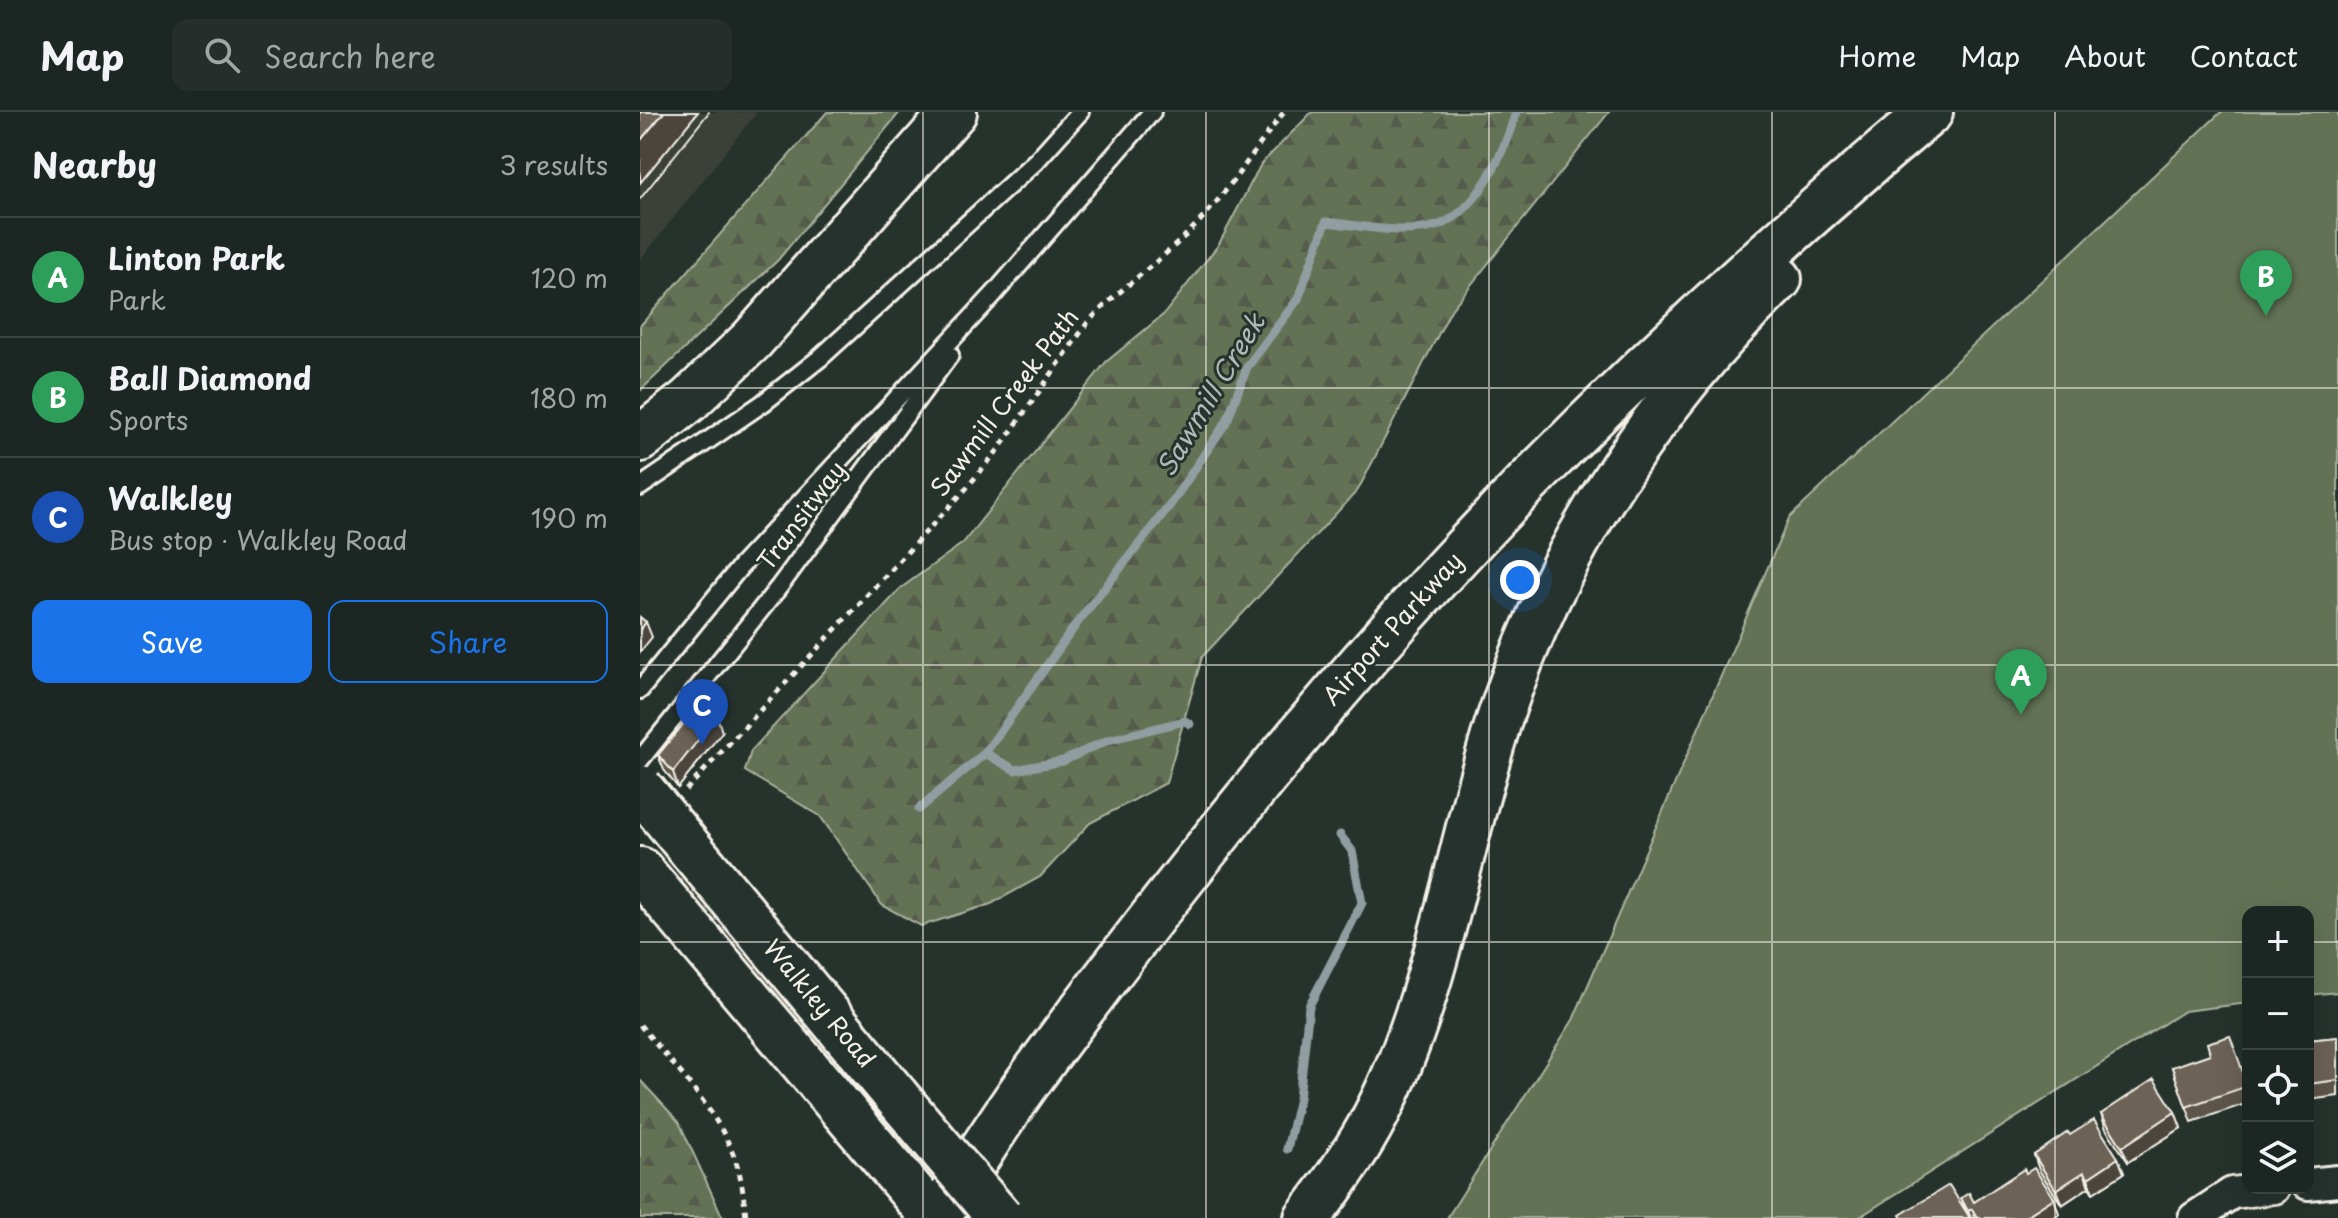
<!DOCTYPE html>
<html lang="en">
<head>
<meta charset="utf-8">
<style>
	:root { --surface:#1c2622; --page:#252e2a; --text:#f1f3f6; --muted:#a0a5a5; --line:#3a4340; --accent:#1a73e8 }
	body { margin:0; font-family:"Playpen Sans",sans-serif; background:var(--page); color:var(--text) }
	.controls { position:absolute; right:24px; bottom:24px; display:grid; overflow:hidden; border-radius:16px; box-shadow:0 8px 32px #0002 }
	.controls button { width:72px; height:72px; display:grid; place-items:center; padding:0; border:0; border-bottom:2px solid var(--line); background:var(--surface); color:var(--text); font:40px sans-serif }
	.you { position:absolute; left:880px; top:468px; width:28px; height:28px; margin:-20px; border:6px solid #fff; border-radius:50%; background:#1a73e8; box-shadow:0 0 0 12px #1a73e833 }
	.badge { display:grid; place-items:center; width:52px; height:52px; border-radius:50%; background:var(--accent); color:#fff; font-size:26px; font-weight:700 }
	.pin { position:absolute; translate:-50% -66px; filter:drop-shadow(0 2px 4px #0008) }
	.pin::after { content:''; position:absolute; top:42px; width:28px; height:24px; background:inherit; clip-path:polygon(0 0,100% 0,50% 100%) }
	.list { margin:0; padding:0; list-style:none }
	h2 { display:flex; justify-content:space-between; align-items:center; height:104px; margin:0; padding:0 32px; font-size:34px }
	h2 small { font-size:26px; font-weight:400; color:var(--muted) }
	.list li { display:grid; grid-template-columns:52px 1fr auto; gap:24px; align-items:center; box-sizing:border-box; height:120px; padding:0 32px; border-top:2px solid var(--line) }
	.list b { display:block; font-size:30px; white-space:nowrap }
	.list p { margin:0; font-size:26px; white-space:nowrap; color:var(--muted) }
	.list em { font-size:26px; font-style:normal; color:var(--muted) }
	.actions { display:flex; gap:16px; padding:24px 32px }
	.actions a { flex:1; padding:18px 0; border:2px solid var(--accent); border-radius:16px; text-align:center; font-size:28px; color:var(--accent) }
	.actions .main { background:var(--accent); color:#fff }
	.icon { flex:none; width:44px; height:44px; fill:none; stroke:currentColor; stroke-width:2; stroke-linecap:round; stroke-linejoin:round }
	.map { position:relative; flex:none; width:1698px; height:1106px; overflow:hidden }
	header { display:flex; align-items:center; gap:48px; box-sizing:border-box; height:112px; padding:0 40px; background:var(--surface); border-bottom:2px solid var(--line) }
	header strong { font-size:38px }
	nav { display:flex; gap:44px; margin-inline-start:auto; font-size:28px }
	.search { width:560px; height:72px; background:var(--page); display:flex; align-items:center; gap:20px; box-sizing:border-box; padding:0 28px; border-radius:16px; color:var(--muted); font-size:30px }
	main { display:flex }
	aside { flex:1; background:var(--surface) }
	.map>svg:first-child { display:block }
</style>
</head>
<body>
<header>
<strong>Map</strong>
<div class="search"><svg class="icon" aria-label="search" viewBox="0 0 24 24"><circle cx="10" cy="10" r="6"/><path d="M15 15l6 6"/></svg>Search here</div>
<nav><a>Home</a><a>Map</a><a>About</a><a>Contact</a></nav>
</header>
<main>
<aside>
<h2>Nearby<small>3 results</small></h2>
<ul class="list">
<li><span class="badge" style="background:#2e9e5b">A</span><div><b>Linton Park</b><p>Park</p></div><em>120 m</em></li>
<li><span class="badge" style="background:#2e9e5b">B</span><div><b>Ball Diamond</b><p>Sports</p></div><em>180 m</em></li>
<li><span class="badge" style="background:#1a4fb4">C</span><div><b>Walkley</b><p>Bus stop · Walkley Road</p></div><em>190 m</em></li>
</ul>
<div class="actions"><a class="main">Save</a><a>Share</a></div>
</aside>
<div class="map">
<svg width="1698" height="1106" viewBox="0 0 1698 1106">
	<defs>
		<pattern id="forest-firs" width="22" height="20" patternUnits="userSpaceOnUse" patternTransform="scale(2)"><rect width="22" height="20" fill="#637254"/><path d="M5 1l3.5 6h-7zM16 11l3.5 6h-7z" fill="#555b4c"/></pattern>
	</defs>
	<rect width="100%" height="100%" fill="#26332d"/>
	<filter id="ink" filterUnits="userSpaceOnUse"><feTurbulence type="fractalNoise" baseFrequency=".0125" numOctaves="2"/><feDisplacementMap in="SourceGraphic" scale="16" xChannelSelector="R" yChannelSelector="G"/><feConvolveMatrix kernelMatrix="1 2 1 2 8 2 1 2 1" color-interpolation-filters="sRGB"/></filter>
	<g filter="url(#ink)">
		<path fill="#3b4139" d="M58,0H117L0,148V71Z"/>
		<path fill="url(#forest-firs)" stroke="#acb29e" stroke-width="2" d="M187,0H260L138,148L0,279V214Z
			M672,0H969L811,198L718,378L562,545L526,671L450,711L400,765L351,792L281,814L242,793L180,704L105,659L111,639L261,476L323,431L466,250L524,202L579,132L621,52Z
			M0,968L39,1010L83,1106H0Z"/>
		<path fill="#637254" stroke="#acb29e" stroke-width="2" d="M1581,0H1698V880L1668,883V800H1608V891L1544,899L1218,1106H807L933,908L1149,406Z"/>
		<g fill="none" stroke-linecap="round" stroke-linejoin="round">
			<path stroke="#909da1" stroke-width="9" d="M345,641L375,658L423,649L468,628L545,609L550,612
				M279,697L345,641L437,511L530,393L587,309L607,255L658,187L686,110C719,113 759,123 792,115C837,105 864,40 876,0
				M647,1037L659,986L669,894L722,791L712,739L700,723"/>
			<g stroke="#f4f1e8" stroke-width="22">
				<path id="service" d="M0,375L123,291L180,246L396,49L440,0
					M0,578L100,455L353,183L512,0
					M0,648L139,475L310,243"/>
			</g>
			<g stroke="#f4f1e8" stroke-width="36">
				<path id="minor" d="M1668,1072L1698,1069
					M1554,1106L1592,1081L1634,1076"/>
			</g>
			<g stroke="#f4f1e8" stroke-width="50">
				<path id="secondary" d="M52,739L256,984
					M0,758L294,1106"/>
			</g>
			<g stroke="#f4f1e8" stroke-width="50">
				<path id="trunk" d="M0,327L49,288L112,228L314,0
					M297,1106C329,1059 359,1009 393,963C538,766 692,574 862,397C997,257 1141,125 1290,0
					M667,1106C690,1077 711,1048 729,1016C797,894 817,735 861,602C916,437 1015,288 1139,167"/>
			</g>
			<path stroke="#f4f1e8" stroke-width="5" stroke-dasharray="6 6" stroke-linecap="butt" d="M46,678L324,379L358,338L448,210C480,176 520,150 553,116C587,82 614,38 644,0
				M0,913C32,952 72,992 92,1039C101,1060 104,1083 106,1106"/>
			<use href="#service" stroke="#26332d" stroke-width="16"/>
			<use href="#minor" stroke="#26332d" stroke-width="30"/>
			<use href="#secondary" stroke="#26332d" stroke-width="44"/>
			<use href="#trunk" stroke="#26332d" stroke-width="44"/>
			<path stroke="#f4f1e8" stroke-width="2" d="M0,87L69,0"/>
			<g stroke="#f4f1e8" stroke-width="50" stroke-linecap="butt">
				<path id="secondary-bridge" d="M0,676L52,739
					M256,984L360,1106"/>
			</g>
			<use href="#secondary-bridge" stroke="#26332d" stroke-width="44"/>
		</g>
		<path fill="#5d5449" stroke="#f4f1e8" stroke-width="2" d="M82,620L38,676L24,658L18,643Z
			M1698,925V984L1668,988V928Z
			M1532,955L1608,974V991L1552,1010Z
			M1535,1000L1541,1016L1488,1050L1466,1017L1461,1002Z
			M1430,1023L1478,1046L1484,1061L1453,1081L1449,1075L1422,1093L1399,1058L1394,1043Z
			M1386,1061L1414,1086L1419,1102L1413,1106H1261L1326,1100L1321,1086L1334,1090Z"/>
		<path fill="#4c453c" stroke="#f4f1e8" stroke-width="2" d="M24,0H58L0,71V29Z
			M6,510L12,525L0,540V518Z
			M77,604L82,620L38,676L33,660Z
			M1535,1000L1541,1016L1488,1050L1482,1035Z
			M1478,1046L1484,1061L1453,1081L1448,1066Z
			M1444,1060L1449,1075L1422,1093L1416,1078Z
			M1414,1086L1419,1102L1413,1106H1383Z
			M1332,1097L1335,1106H1331L1328,1099Z"/>
		<path fill="#6c6255" stroke="#f4f1e8" stroke-width="2" d="M0,0H24L0,29Z
			M0,505L6,510L0,518Z
			M60,592L77,604L33,660L18,643Z
			M1590,924L1608,974L1546,995L1532,955L1570,942L1567,931Z
			M1698,925V968L1668,972V928Z
			M1514,967L1535,1000L1482,1035L1461,1002Z
			M1454,1008L1478,1046L1448,1066L1444,1060L1416,1078L1394,1043L1428,1020L1430,1023Z
			M1394,1056L1414,1086L1383,1106H1338L1332,1097L1328,1099L1321,1086L1329,1081L1334,1090L1384,1057L1386,1061Z
			M1309,1073L1330,1106H1262L1260,1103Z"/>
	</g>
	<path fill="none" stroke="#f4f1e8" stroke-width="2" stroke-opacity="0.55" d="M283,0V1106M566,0V1106M849,0V1106M1132,0V1106M1415,0V1106M0,276H1698M0,553H1698M0,830H1608M1668,830H1698"/>
	<g text-anchor="middle" stroke-width="6" stroke-linejoin="round" paint-order="stroke">
		<g font-size="24" fill="#f4f1e8" stroke="#26332d">
			<text transform="translate(365 291) rotate(-53)" y="8">Sawmill Creek Path</text>
			<text transform="translate(162 404) rotate(-53)" y="8">Transitway</text>
			<text transform="translate(753 517) rotate(-48)" y="8">Airport Parkway</text>
			<text transform="translate(179 892) rotate(50)" y="8">Walkley Road</text>
		</g>
		<g font-size="26" font-style="italic" fill="#b1b9b8" stroke="#26332d">
			<text transform="translate(571 283) rotate(-59)" y="9">Sawmill Creek</text>
		</g>
	</g>
</svg>
<div class="controls">
<button>+</button>
<button>−</button>
<button><svg class="icon" aria-label="locate" viewBox="0 0 24 24"><circle cx="12" cy="12" r="6"/><path d="M12 2v4M12 18v4M2 12h4M18 12h4"/></svg></button>
<button><svg class="icon" aria-label="layers" viewBox="0 0 24 24"><path d="M12 4l9 5-9 5-9-5zM3 14l9 5 9-5"/></svg></button>
</div>
<div class="you"></div>
<div class="pin badge" style="left:1381px;top:603px;background:#2e9e5b">A</div>
<div class="pin badge" style="left:1626px;top:204px;background:#2e9e5b">B</div>
<div class="pin badge" style="left:62px;top:633px;background:#1a4fb4">C</div>
</div>
</main>
</body>
</html>
